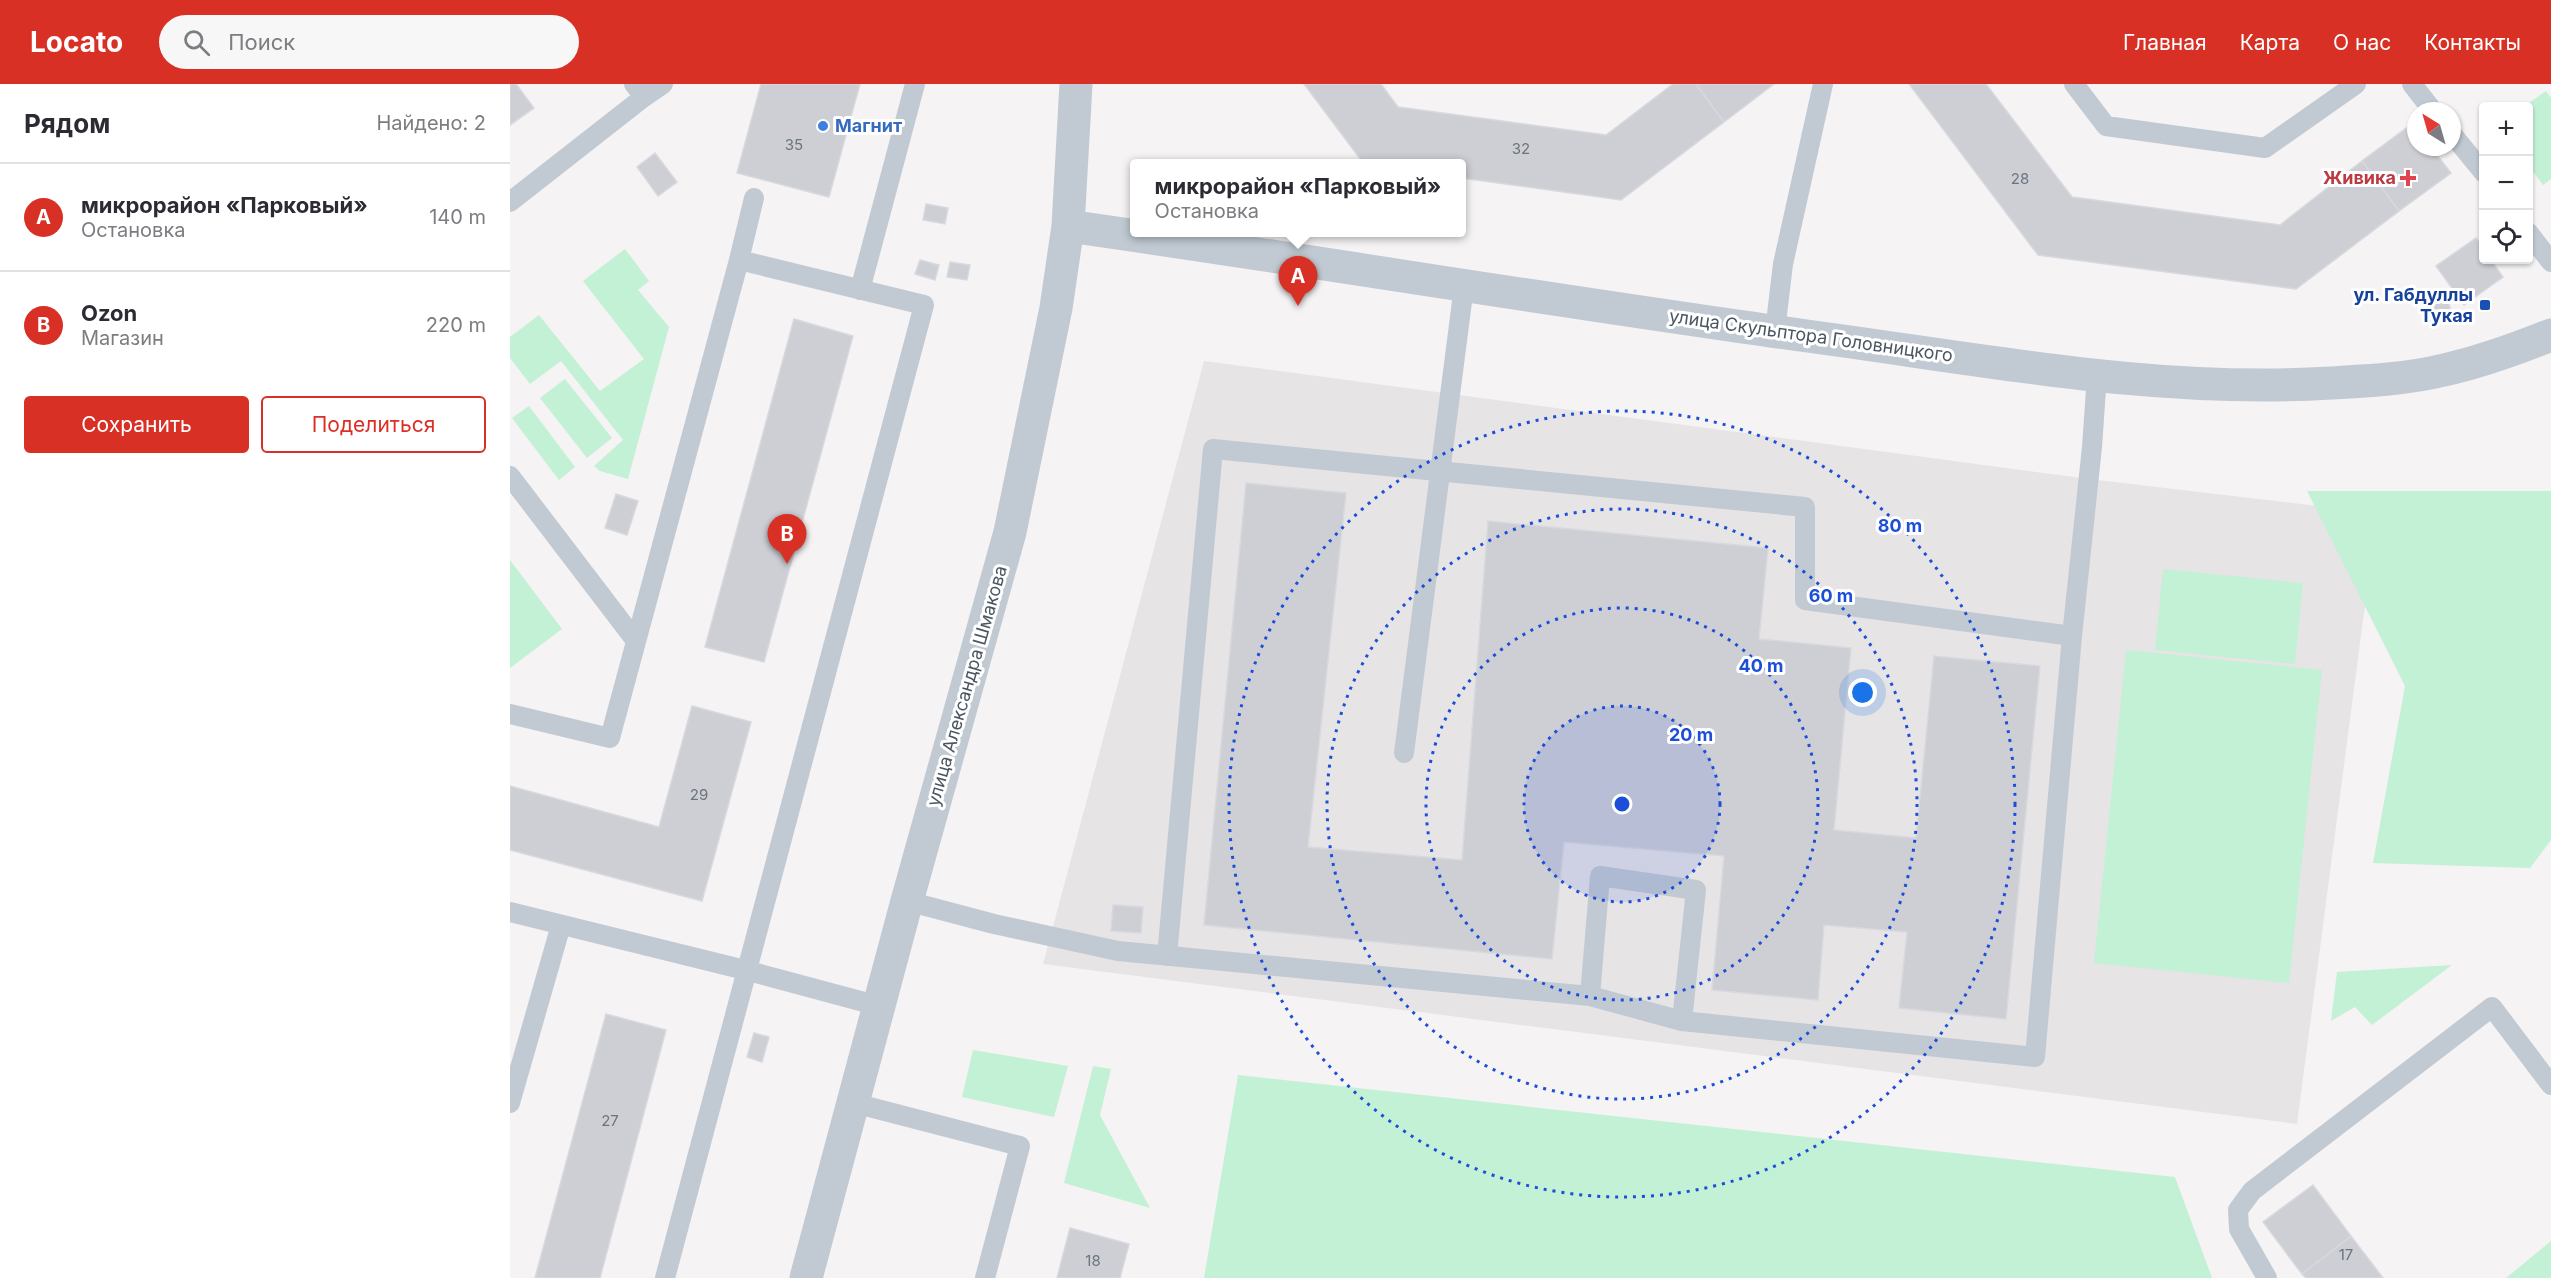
<!DOCTYPE html>
<html lang="ru">
<head>
<meta charset="utf-8">
<style>
	:root { --surface:#fff; --page:#f7f7f7; --text:#2b2b33; --muted:#7c7c81; --line:#e1e1e2; --accent:#d93025 }
	body { margin:0; font-family:Inter,sans-serif; background:var(--page); color:var(--text) }
	.controls { position:absolute; right:18px; top:18px; display:grid; overflow:hidden; border-radius:6px; box-shadow:0 2px 4px #0004 }
	.controls button { width:54px; height:54px; display:grid; place-items:center; padding:0; border:0; border-bottom:2px solid var(--line); background:var(--surface); color:var(--text); font:30px sans-serif }
	.compass { position:absolute; left:1897px; top:18px; width:54px; height:54px; border-radius:50%; background:var(--surface); box-shadow:0 2px 4px #0004; rotate:323deg }
	.you { position:absolute; left:1353px; top:609px; width:21px; height:21px; margin:-15px; border:4px solid #fff; border-radius:50%; background:#1a73e8; box-shadow:0 0 0 9px #1a73e833 }
	.badge { display:grid; place-items:center; width:39px; height:39px; border-radius:50%; background:var(--accent); color:#fff; font-size:20px; font-weight:700 }
	.pin { position:absolute; translate:-50% -50px; filter:drop-shadow(0 2px 3px #0008) }
	.pin::after { content:''; position:absolute; top:32px; width:21px; height:18px; background:inherit; clip-path:polygon(0 0,100% 0,50% 100%) }
	.popup { position:absolute; left:620px; top:75px; width:336px; height:78px; box-sizing:border-box; display:grid; place-content:center; border-radius:6px; background:var(--surface); filter:drop-shadow(0 2px 4px #0005); font-size:20px; white-space:nowrap; color:var(--muted) }
	.popup b { font-size:22px; color:var(--text) }
	.popup::after { content:''; position:absolute; left:50%; top:100%; margin-left:-12px; border:12px solid transparent; border-top-color:var(--surface) }
	.list { margin:0; padding:0; list-style:none }
	h2 { display:flex; justify-content:space-between; align-items:center; height:78px; margin:0; padding:0 24px; font-size:26px }
	h2 small { font-size:20px; font-weight:400; color:var(--muted) }
	.list li { display:grid; grid-template-columns:39px 1fr auto; gap:18px; align-items:center; box-sizing:border-box; height:108px; padding:0 24px; border-top:2px solid var(--line) }
	.list b { display:block; font-size:22px; white-space:nowrap }
	.list p { margin:0; font-size:20px; white-space:nowrap; color:var(--muted) }
	.list em { font-size:20px; font-style:normal; color:var(--muted) }
	.actions { display:flex; gap:12px; padding:18px 24px }
	.actions a { flex:1; padding:14px 0; border:2px solid var(--accent); border-radius:6px; text-align:center; font-size:21px; color:var(--accent) }
	.actions .main { background:var(--accent); color:#fff }
	.icon { flex:none; width:33px; height:33px; fill:none; stroke:currentColor; stroke-width:2; stroke-linecap:round; stroke-linejoin:round }
	.map { position:relative; flex:none; width:2041px; height:1194px; overflow:hidden }
	header { display:flex; align-items:center; gap:36px; box-sizing:border-box; height:84px; padding:0 30px; background:var(--accent); color:#fff }
	header strong { font-size:28px }
	nav { display:flex; gap:33px; margin-inline-start:auto; font-size:21px }
	.search { width:420px; height:54px; background:var(--page); display:flex; align-items:center; gap:15px; box-sizing:border-box; padding:0 21px; border-radius:33px; color:var(--muted); font-size:22px }
	main { display:flex }
	aside { flex:1; background:var(--surface) }
	.map>svg:first-child { display:block }
</style>
</head>
<body>
<header>
<strong>Locato</strong>
<div class="search"><svg class="icon" aria-label="search" viewBox="0 0 24 24"><circle cx="10" cy="10" r="6"/><path d="M15 15l6 6"/></svg>Поиск</div>
<nav><a>Главная</a><a>Карта</a><a>О нас</a><a>Контакты</a></nav>
</header>
<main>
<aside>
<h2>Рядом<small>Найдено: 2</small></h2>
<ul class="list">
<li><span class="badge">A</span><div><b>микрорайон «Парковый»</b><p>Остановка</p></div><em>140 m</em></li>
<li><span class="badge">B</span><div><b>Ozon</b><p>Магазин</p></div><em>220 m</em></li>
</ul>
<div class="actions"><a class="main">Сохранить</a><a>Поделиться</a></div>
</aside>
<div class="map">
<svg width="2041" height="1194" viewBox="0 0 2041 1194">
	<rect width="100%" height="100%" fill="#f5f3f3"/>
	<path fill="#e6e4e5" d="M694,277L1579,395L1867,429L1787,1040L533,880Z"/>
	<path fill="#c3f1d5" d="M2036,7L2041,14V95L2033,101L2019,82L2018,22H2015Z
		M115,165L139,197L128,206L159,243L118,395L90,387L84,382L113,356L51,277L20,300L0,274V253L29,231L90,307L134,275L73,197Z
		M55,295L102,354L77,374L30,314Z
		M19,322L65,383L49,396L2,334Z
		M1797,407H2041V756L2020,784L1863,779L1895,602Z
		M0,476L52,545L0,584Z
		M1653,485L1793,499L1785,580L1645,566Z
		M1616,566L1812,586L1779,899L1584,879Z
		M1942,881L1862,941L1845,923L1821,937L1827,888Z
		M463,966L558,982L544,1033L452,1013Z
		M583,982L601,985L590,1031L640,1124L554,1099Z
		M728,991L1665,1093L1702,1194H694Z
		M2041,1157V1194H1996Z"/>
	<path fill="#cdcfd5" stroke="#d7d9de" stroke-width="1.5" d="M0,0H6L24,24L0,41Z
		M251,0H350L319,113L227,89Z
		M794,0H871L888,23L1096,51L1163,0H1186L1214,38L1111,116L952,94V80H854Z
		M1186,0H1264L1214,38Z
		M1399,0H1476L1562,113L1770,141L1852,77L1889,127L1786,205L1528,171Z
		M1903,39L1906,43V63H1921L1941,89L1889,127L1852,77Z
		M145,69L167,98L148,112L127,83Z
		M416,120L438,124L435,140L413,136Z
		M1966,154L1974,165V176H1981L1993,193L1954,221L1926,182Z
		M410,176L429,181L425,196L405,190Z
		M440,178L460,181L457,196L437,193Z
		M1936,212L1944,235L1920,243L1912,219Z
		M284,235L343,252L254,578L195,563Z
		M736,399L836,409L798,763L952,776L978,437L1258,464L1249,555L1341,564L1324,746L1406,754L1424,572L1530,582L1496,935L1389,924L1397,848L1314,841L1308,916L1202,906L1214,772L1054,758L1042,875L694,841Z
		M106,410L128,417L117,451L95,444Z
		M182,622L241,638L192,817L0,766V702L149,743Z
		M603,821L633,823L631,849L601,847Z
		M96,930L156,946L90,1194H25Z
		M244,949L259,953L252,978L237,973Z
		M1803,1101L1841,1152L1792,1190L1753,1138Z
		M560,1144L619,1160L610,1194H547Z
		M1841,1152L1873,1194H1796L1792,1190Z"/>
	<g fill="none" stroke-linecap="round" stroke-linejoin="round">
		<path stroke="#c1cad2" stroke-width="20" d="M1564,0L1596,42L1755,64L1846,0
			M1902,0L1923,27
			M134,13L153,0
			M1942,50L1974,89
			M0,118L134,13L124,0
			M2018,148L2041,178
			M229,176L244,114
			M350,206L405,0
			M1265,247L1273,180L1313,0
			M0,392L126,557
			M0,630L100,654L229,176L414,221L155,1194
			M894,669L954,202
			M397,817L484,840L608,867L1080,912L1172,937L1525,973L1562,552L1582,363L1587,291
			M0,828L235,886L369,922
			M657,872L703,365L1295,423V516L1562,552
			M1080,912L1090,792L1186,806L1172,937
			M0,1019L51,841
			M344,1019L510,1062L475,1194
			M1757,1194L1729,1145L1728,1126L1742,1107L1982,923L2041,1001"/>
		<path stroke="#c1cad2" stroke-width="33" d="M558,142C805,177 1050,218 1297,252C1470,275 1646,310 1821,299C1858,297 1897,295 1934,286C1970,278 2006,265 2041,251
			M296,1194L397,817L500,448L546,224L558,142L566,0"/>
	</g>
	<circle cx="1112" cy="720" r="98" fill="#1d4ed8" fill-opacity=".12"/>
	<g fill="none" stroke="#1d4ed8" stroke-width="3" stroke-dasharray="3 6">
		<circle cx="1112" cy="720" r="98"/>
		<circle cx="1112" cy="720" r="196"/>
		<circle cx="1112" cy="720" r="295"/>
		<circle cx="1112" cy="720" r="393"/>
	</g>
	<circle fill="#3f7fe0" stroke="#fff" stroke-width="2" cx="313" cy="42" r="6"/>
	<path fill="#e0444e" stroke="#fff" stroke-width="2" d="M1895 85h6v6h6v6h-6v6h-6v-6h-6v-6h6z"/>
	<rect fill="#1a4fb4" stroke="#fff" stroke-width="2" x="1969" y="215" width="12" height="12" rx="3"/>
	<g text-anchor="middle" stroke-width="6" stroke-linejoin="round" paint-order="stroke">
		<g font-size="15" fill="#6b747e">
			<text x="284" y="66">35</text>
			<text x="1011" y="70">32</text>
			<text x="1510" y="100">28</text>
			<text x="189" y="716">29</text>
			<text x="100" y="1042">27</text>
			<text x="1836" y="1176">17</text>
			<text x="583" y="1182">18</text>
		</g>
		<g font-size="18" font-weight="bold" fill="#366cbe" stroke="#fff" text-anchor="start">
			<text x="325" y="48">Магнит</text>
		</g>
		<g font-size="18" font-weight="bold" fill="#be3a42" stroke="#fff" text-anchor="end">
			<text x="1886" y="100">Живика</text>
		</g>
		<g font-size="18" font-weight="bold" fill="#164399" stroke="#fff" text-anchor="end">
			<text x="1963" y="217">ул. Габдуллы<tspan x="1963" dy="21">Тукая</tspan></text>
		</g>
		<g font-size="18" fill="#4a5661" stroke="#fff">
			<text transform="translate(1301 252) rotate(8)" y="6">улица Скульптора Головницкого</text>
			<text transform="translate(457 602) rotate(-74)" y="6">улица Александра Шмакова</text>
		</g>
	</g>
	<circle cx="1112" cy="720" r="9" fill="#1d4ed8" stroke="#fff" stroke-width="3"/>
	<g font-size="18" text-anchor="middle" font-weight="bold" fill="#1d4ed8" stroke="#fff" stroke-width="6" stroke-linejoin="round" paint-order="stroke">
		<text x="1390" y="448">80 m</text>
		<text x="1321" y="518">60 m</text>
		<text x="1251" y="588">40 m</text>
		<text x="1181" y="657">20 m</text>
	</g>
</svg>
<div class="controls">
<button>+</button>
<button>−</button>
<button><svg class="icon" aria-label="locate" viewBox="0 0 24 24"><circle cx="12" cy="12" r="6"/><path d="M12 2v4M12 18v4M2 12h4M18 12h4"/></svg></button>
</div>
<svg class="compass" viewBox="-18 -18 36 36"><path d="M0-13l5 13h-10z" fill="#e53935"/><path d="M0 13l5-13h-10z" fill="#7c7c81"/></svg>
<div class="you"></div>
<div class="pin badge" style="left:788px;top:222px">A</div>
<div class="popup"><b>микрорайон «Парковый»</b>Остановка</div>
<div class="pin badge" style="left:277px;top:480px">B</div>
</div>
</main>
</body>
</html>
